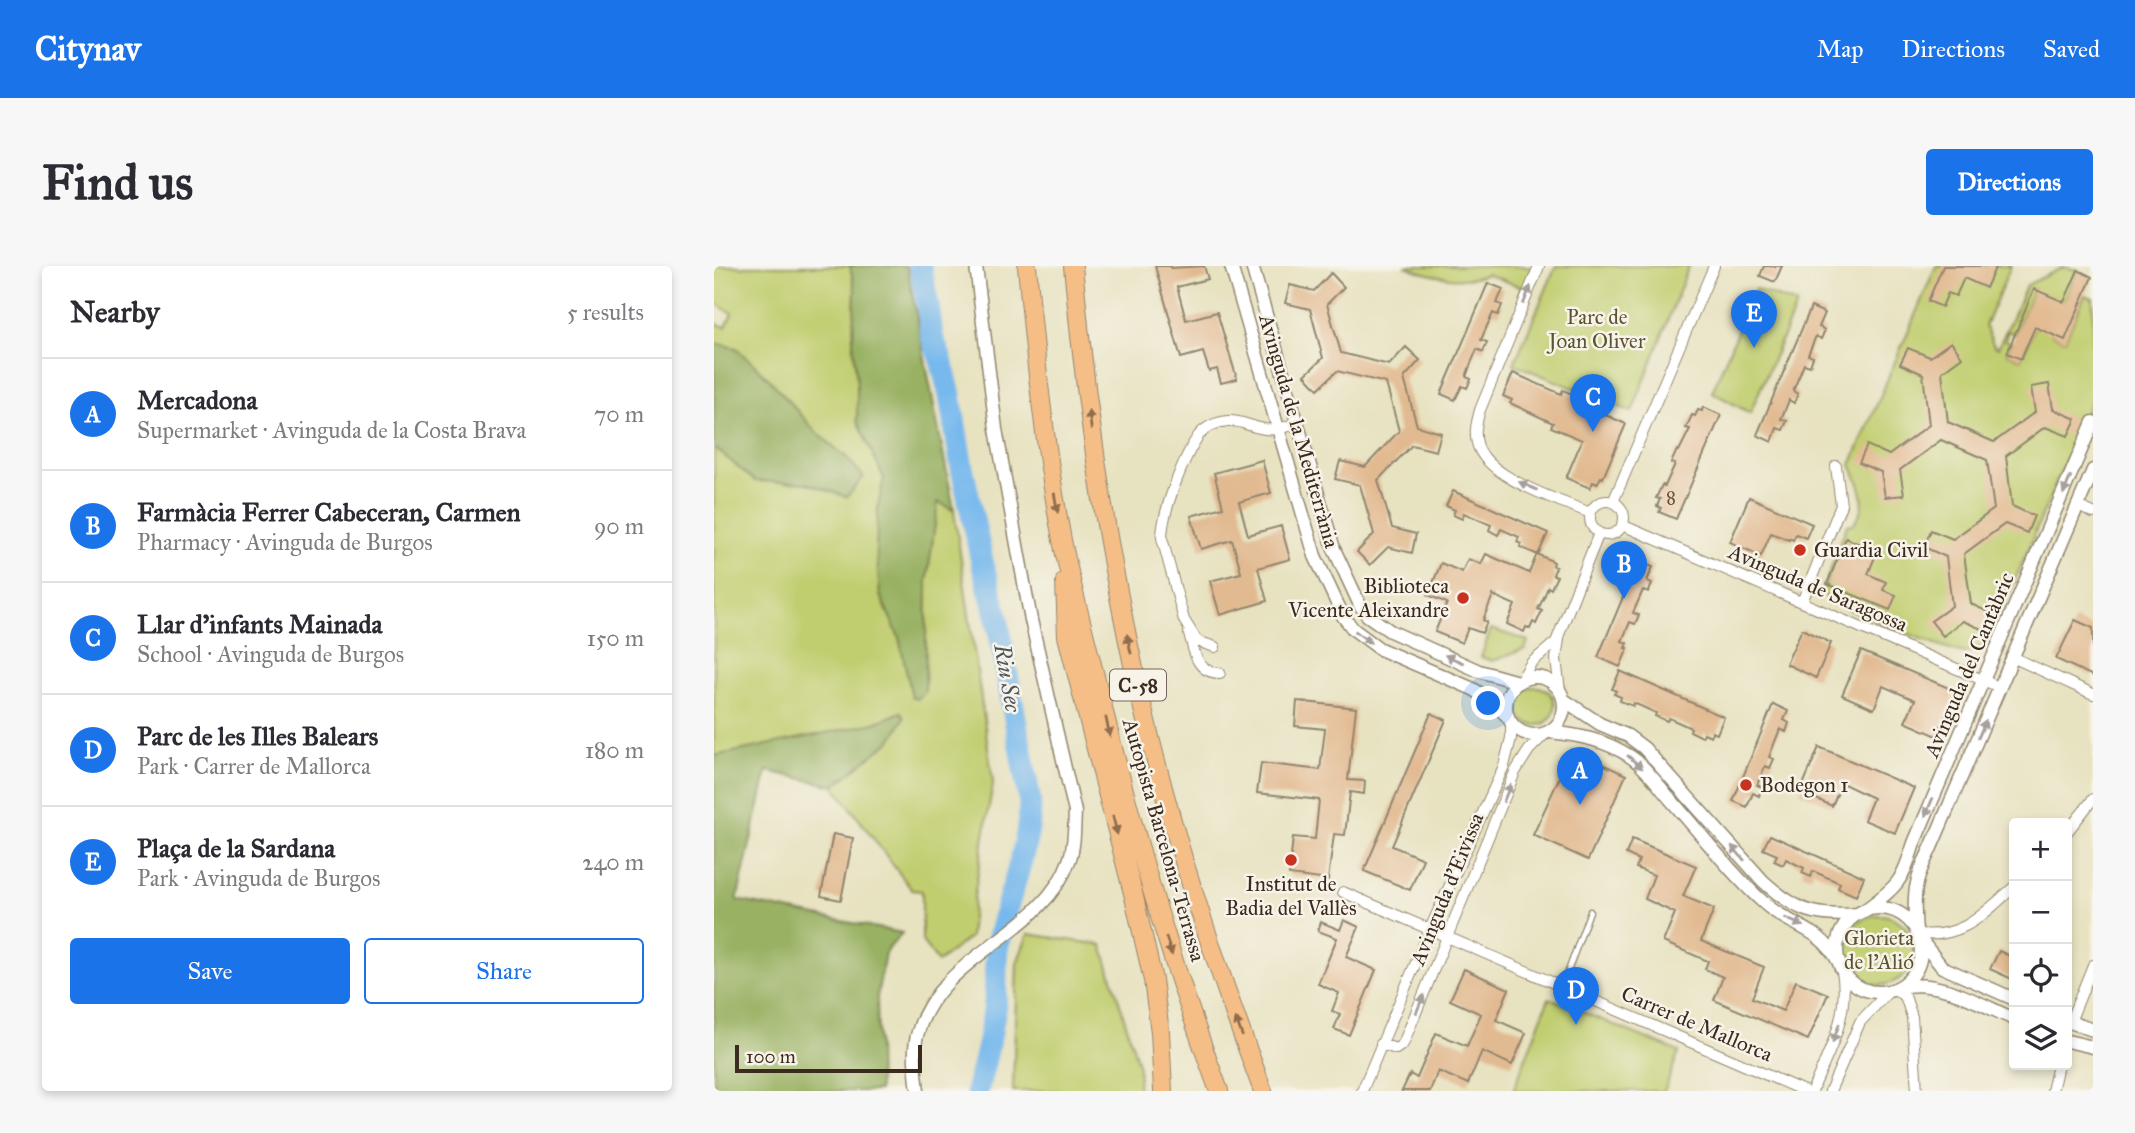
<!DOCTYPE html>
<html lang="en">
<head>
<meta charset="utf-8">
<style>
	:root { --surface:#fff; --page:#f7f7f7; --text:#2b2b33; --muted:#7c7c81; --line:#e1e1e2; --accent:#1a73e8 }
	body { margin:0; font-family:"IM FELL Great Primer",serif; background:var(--page); color:var(--text) }
	.controls { position:absolute; right:21px; bottom:21px; display:grid; overflow:hidden; border-radius:7px; box-shadow:0 4px 10px #0003 }
	.controls button { width:63px; height:63px; display:grid; place-items:center; padding:0; border:0; border-bottom:2px solid var(--line); background:var(--surface); color:var(--text); font:35px sans-serif }
	.scale { position:absolute; left:21px; bottom:18px; width:187px; box-sizing:border-box; padding-left:7px; border:4px solid #3b2a1e; border-top:0; font-size:19px; line-height:24px; white-space:nowrap; color:#3b2a1e; -webkit-text-stroke:5px #f7f3e8; paint-order:stroke }
	.you { position:absolute; left:775px; top:438px; width:24px; height:24px; margin:-18px; border:5px solid #fff; border-radius:50%; background:#1a73e8; box-shadow:0 0 0 10px #1a73e833 }
	.badge { display:grid; place-items:center; width:46px; height:46px; border-radius:50%; background:var(--accent); color:#fff; font-size:23px; font-weight:700 }
	.pin { position:absolute; translate:-50% -58px; filter:drop-shadow(0 2px 4px #0008) }
	.pin::after { content:''; position:absolute; top:37px; width:24px; height:21px; background:inherit; clip-path:polygon(0 0,100% 0,50% 100%) }
	.list { margin:0; padding:0; list-style:none }
	h2 { display:flex; justify-content:space-between; align-items:center; height:91px; margin:0; padding:0 28px; font-size:30px }
	h2 small { font-size:23px; font-weight:400; color:var(--muted) }
	.list li { display:grid; grid-template-columns:46px 1fr auto; gap:21px; align-items:center; box-sizing:border-box; height:112px; padding:0 28px; border-top:2px solid var(--line) }
	.list b { display:block; font-size:26px; white-space:nowrap }
	.list p { margin:0; font-size:23px; white-space:nowrap; color:var(--muted) }
	.list em { font-size:23px; font-style:normal; color:var(--muted) }
	.actions { display:flex; gap:14px; padding:21px 28px }
	.actions a { flex:1; padding:16px 0; border:2px solid var(--accent); border-radius:7px; text-align:center; font-size:24px; color:var(--accent) }
	.actions .main { background:var(--accent); color:#fff }
	.icon { flex:none; width:38px; height:38px; fill:none; stroke:currentColor; stroke-width:2; stroke-linecap:round; stroke-linejoin:round }
	.map { position:relative; flex:none; width:1379px; height:825px; overflow:hidden; border-radius:7px }
	header { display:flex; align-items:center; gap:42px; box-sizing:border-box; height:98px; padding:0 35px; background:var(--accent); color:#fff }
	header strong { font-size:33px }
	nav { display:flex; gap:38px; margin-inline-start:auto; font-size:24px }
	.intro { display:flex; align-items:center; justify-content:space-between; box-sizing:border-box; height:168px; padding:0 42px }
	h1 { margin:0; font-size:49px }
	.button { padding:18px 32px; border-radius:7px; background:var(--accent); color:#fff; font-size:24px; font-weight:700 }
	main { display:flex; gap:42px; padding:0 42px }
	aside { flex:1; background:var(--surface); border-radius:7px; box-shadow:0 4px 10px #0003 }
	.map>svg:first-child { display:block }
</style>
</head>
<body>
<header>
<strong>Citynav</strong>
<nav><a>Map</a><a>Directions</a><a>Saved</a></nav>
</header>
<div class="intro"><h1>Find us</h1><a class="button">Directions</a></div>
<main>
<aside>
<h2>Nearby<small>5 results</small></h2>
<ul class="list">
<li><span class="badge">A</span><div><b>Mercadona</b><p>Supermarket · Avinguda de la Costa Brava</p></div><em>70 m</em></li>
<li><span class="badge">B</span><div><b>Farmàcia Ferrer Cabeceran, Carmen</b><p>Pharmacy · Avinguda de Burgos</p></div><em>90 m</em></li>
<li><span class="badge">C</span><div><b>Llar d'infants Mainada</b><p>School · Avinguda de Burgos</p></div><em>150 m</em></li>
<li><span class="badge">D</span><div><b>Parc de les Illes Balears</b><p>Park · Carrer de Mallorca</p></div><em>180 m</em></li>
<li><span class="badge">E</span><div><b>Plaça de la Sardana</b><p>Park · Avinguda de Burgos</p></div><em>240 m</em></li>
</ul>
<div class="actions"><a class="main">Save</a><a>Share</a></div>
</aside>
<div class="map">
<svg width="1379" height="825" viewBox="0 0 1379 825">
	<rect width="100%" height="100%" fill="#f7f3e8"/>
	<filter id="ink" filterUnits="userSpaceOnUse"><feTurbulence type="fractalNoise" baseFrequency=".0143" numOctaves="2"/><feDisplacementMap in="SourceGraphic" scale="14" xChannelSelector="R" yChannelSelector="G"/><feConvolveMatrix kernelMatrix="1 2 1 2 8 2 1 2 1" color-interpolation-filters="sRGB"/></filter>
	<filter id="wash" filterUnits="userSpaceOnUse"><feTurbulence type="fractalNoise" baseFrequency=".00686" numOctaves="4" result="noise"/><feDisplacementMap in="SourceGraphic" scale="28" xChannelSelector="R" yChannelSelector="G"/><feGaussianBlur stdDeviation="1.57" result="paint"/><feColorMatrix in="noise" values="0 0 0 0 0 0 0 0 0 0 0 0 0 0 0 0 0 1.4 0 .05"/><feComposite in="paint" operator="in"/></filter>
	<g filter="url(#wash)">
		<rect width="100%" height="100%" fill="#e7e2c0"/>
		<path fill="#c1ce70" stroke="#7e7c47" stroke-width="2" d="M0,0H24L28,2L29,0H136L141,24L139,74L143,117V155L170,212L164,241L166,329L185,371L198,431L211,426L213,314L224,235L240,245L279,516L260,631L256,671L224,696L208,675V625L198,624L120,520L178,473L187,446L161,457L0,490V181L41,215L93,217L133,231V192L101,165L55,113L22,82L0,77V57L12,61L18,47L0,37Z
			M691,0H825L815,24L773,8C750,19 713,9 691,0Z
			M842,0H975L918,146L800,98Z
			M1222,0H1297L1271,60L1280,80L1284,82L1313,19L1349,1L1364,4L1344,50L1320,23L1301,68L1293,65L1292,74L1297,77L1293,87L1307,93L1327,47L1341,58L1337,68L1351,74L1371,29L1379,32V129L1275,376L1258,385L1250,387L1239,384L1180,363L1115,335L1108,326L1133,259L1139,258C1157,239 1146,219 1137,199Z
			M1041,23L1083,38L1036,147L998,126Z
			M777,363L814,375L811,383L779,395L767,391Z
			M803 440a19 19 0 1 1 38 0a19 19 0 1 1-38 0Z
			M1130 684a35 35 0 1 1 70 0a35 35 0 1 1-70 0Z
			M314,668L388,679L425,801L424,825H299L303,697Z
			M835,732L965,786L950,825H799Z"/>
		<path fill="#98b162" stroke="#6a6e40" stroke-width="2" d="M136,0H193L240,244L224,236L213,314L211,426L203,433L198,431L185,371L166,329L162,281L164,241L170,212L143,155V117L139,74L141,24Z
			M0,77L22,82L55,113L101,165L133,192L150,211L133,231L93,217L41,215L0,181Z
			M187,446L190,452L178,473L120,520L53,505L23,634L188,667L171,687L163,731L165,825H0V490L161,457Z"/>
		<g fill="none" stroke-linecap="round" stroke-linejoin="round">
			<path stroke="#78b9ed" stroke-width="23" d="M206,0L214,39L218,71L227,94L236,129L247,197L269,300L282,347L316,536C316,585 293,629 284,677C280,696 283,716 281,736C279,766 270,795 263,825"/>
		</g>
		<g id="blocks">
			<path fill="#e2ba91" d="M441,0H457V2L490,0L494,13L463,21L472,54L503,46L523,113L507,117L503,103L495,105L489,86L467,92Z
				M1050,0H1068L1061,16L1046,10Z
				M1229,0H1282L1272,22L1250,12L1242,30L1234,27L1228,41L1214,35Z
				M1364,4L1378,11L1351,74L1321,61L1307,93L1293,87L1320,23L1350,36Z
				M617,7L630,21L613,38L627,87L675,99L692,81L706,94L690,112L703,160L727,167L722,185L698,179L664,214L678,262L702,268L698,287L674,281L656,299L643,286L660,268L646,219L621,213L626,195L651,201L685,165L672,117L623,105L604,123L591,109L609,92L596,43L571,37L576,19L600,25Z
				M774,17L789,23L783,37L788,39L784,49L779,47L773,60L767,74L773,76L769,86L763,83L757,97L752,111L757,113L753,122L748,120L741,134L727,128Z
				M1097,41L1111,47L1105,61L1111,64L1107,73L1102,70L1094,89L1099,91L1096,100L1090,98L1079,125L1084,128L1080,137L1075,134L1071,144L1067,153L1073,155L1069,164L1063,162L1058,176L1043,169Z
				M1237,76L1248,91L1228,106L1234,156L1280,176L1321,146L1317,121L1335,118L1339,143L1362,153L1354,170L1331,161L1292,190L1298,240L1320,250L1313,267L1291,258L1250,288L1257,338L1279,348L1272,365L1249,355L1229,370L1217,355L1238,340L1232,291L1210,281L1217,264L1239,273L1280,243L1273,194L1227,174L1186,204L1190,229L1171,231L1167,206L1145,197L1153,179L1175,189L1215,159L1209,108L1186,98L1194,82L1216,91Z
				M799,107L847,128L849,124L883,139L880,144L912,158L889,212L887,211L883,218L879,216L876,222L852,212L868,174L837,161L839,157L796,137L798,134L789,130Z
				M989,141L1007,149L962,253L945,246L947,242L943,240L946,233L942,232L948,219L951,220L961,198L957,197L963,184L965,185L976,163L972,162L978,149L981,150L984,144L988,145Z
				M548,194L557,227L525,236L534,269L567,260L576,293L544,302L553,335L506,349L496,315L527,307L525,298L518,274L487,283L477,250L509,241L500,207Z
				M739,225L834,267L824,289L806,281L807,278L803,276L805,271L787,263L784,269L775,264L777,259L750,247L748,253L739,249L741,244L732,240Z
				M1035,231L1098,258L1092,272L1082,268L1079,274L1076,272L1075,274L1057,267L1047,290L1016,276Z
				M1132,272L1163,286L1154,308L1172,316L1169,324L1182,329L1176,344L1113,318Z
				M772,288L815,307L823,288L840,296L839,300L842,301L839,309L843,310L837,323L834,321L830,331L824,343L828,345L822,358L819,356L816,363L812,361L810,366L793,358L801,339L779,329L769,354L773,356L768,367L754,362L748,377L721,366L733,337L714,329L727,297L748,306L754,293L767,298Z
				M924,295L939,301L933,315L938,317L935,326L929,324L919,347L925,349L921,358L916,356L908,375L913,377L911,382H914L906,401L884,391Z
				M1361,354L1379,362V410L1342,393Z
				M1088,363L1117,377L1102,412L1072,398Z
				M1147,385L1242,425L1223,470L1191,456L1201,434L1169,420L1160,443L1128,429Z
				M906,405L1010,451L1003,468L998,466L997,470L990,467L988,471L976,465L977,462L955,452L953,455L941,450L942,447L920,437L919,440L906,435L907,431L900,428L902,425L898,423Z
				M583,435L642,442L634,514L651,515L650,528L636,526L631,569L620,568L614,614L575,609L579,571L601,573L605,534L543,527L547,497L606,504L611,463L581,460Z
				M1059,438L1074,445L1070,454L1075,457L1072,466L1066,463L1055,491L1060,493L1056,502L1051,500L1043,519L1048,521L1045,530L1039,527L1033,541L1019,535Z
				M717,447L732,454L678,580L709,593L696,624L650,605Z
				M1105,481L1200,522L1181,567L1150,554L1159,532L1128,517L1118,540L1086,526Z
				M858,484L912,509L874,594L819,569Z
				M119,568L139,572L127,634L107,630Z
				M1056,569L1150,611L1142,630L1124,622L1126,617L1099,605L1097,611L1088,607L1090,602L1072,593L1069,599L1060,595L1063,589L1049,583Z
				M918,573L982,600L969,630L1000,643L987,675L1050,701L1038,732L1069,745L1082,715L1114,728L1094,774L1000,734L1009,711L991,703L994,695L949,676L961,647L931,633L940,609L922,602L925,594L912,588Z
				M630,654L645,661L632,691L662,704L635,769L620,763L626,748L618,745L625,727L604,718L623,672L604,665L607,656L626,664Z
				M1285,685L1300,692V714L1276,703Z
				M750,703L795,723L782,754L812,767L798,799L768,785L754,818L724,805L716,825H688L696,808L703,812L722,767L753,780L767,748L736,734Z"/>
		</g>
	</g>
	<g filter="url(#ink)">
		<use href="#blocks" fill-opacity="0" stroke="#91866f" stroke-width="2"/>
		<g fill="none" stroke-linecap="round" stroke-linejoin="round">
			<g stroke="#91866f" stroke-width="7">
				<path id="service" d="M849,719L876,645"/>
			</g>
			<g stroke="#91866f" stroke-width="12">
				<path id="minor" d="M825,0L766,144C763,155 760,166 763,177C771,212 846,234 876,247
					M876 252a17 17 0 1 1 34 0a17 17 0 1 1-34 0Z
					M899,236L1000,0
					M1364,240L1379,247
					M908,259L1285,421
					M1088,336L1127,239L1122,200
					M475,367C480,387 483,407 506,407
					M845,373L842,393L846,425
					M501,381L483,375L470,354L448,272C448,246 470,190 485,169C492,161 503,156 514,155C526,154 535,160 546,162C559,166 571,161 584,157
					M1298,391L1379,428
					M807,414L817,397L842,376L885,267
					M1353,566L1379,533
					M629,626L1090,825
					M1204,668C1249,673 1269,648 1300,621
					M1180,724L1191,730L1198,751L1203,825
					M1356,756L1379,699
					M667,778L682,783L689,778L801,506L815,484L832,467
					M648,825L716,663L790,500L797,472V456
					M1098,825C1115,785 1136,750 1128,705
					M1116,825L1146,756L1175,725
					M1338,825L1344,799"/>
			</g>
			<g stroke="#91866f" stroke-width="15">
				<path id="tertiary" d="M517,0L601,290L629,350L639,363L666,383L759,423L777,434L794,451
					M538,0L620,283L646,339L653,349L676,365L765,405L804,416
					M792 440a29 29 0 1 1 58 0a29 29 0 1 1-58 0Z
					M850,434L886,458L914,470L930,482L1049,615C1081,644 1100,652 1143,648
					M836,466C864,469 892,474 917,491C932,501 944,519 957,534C987,568 1016,606 1050,637C1076,661 1106,661 1124,695
					M1123 684a42 42 0 1 1 84 0a42 42 0 1 1-84 0Z
					M1151,644C1184,620 1188,616 1200,577L1379,156
					M1202,665C1199,629 1200,615 1216,584L1379,204
					M1206,673L1228,701L1300,733
					M1186,721C1225,712 1265,738 1300,753
					M1353,755L1379,764
					M1353,775L1379,781
					M204,825C202,806 198,784 204,766C227,687 329,669 355,595C361,580 360,562 361,546L317,354L305,290L282,163L262,0"/>
			</g>
			<g stroke="#91866f" stroke-width="20">
				<path id="motorway" d="M313,0C321,92 331,184 348,274C359,328 374,381 387,434C419,566 457,697 505,825
					M359,0C376,188 407,376 459,558C485,649 516,737 549,825
					M351,315L353,370L420,631L439,714L446,766L449,825"/>
			</g>
			<use href="#service" stroke="#fff" stroke-width="4.5"/>
			<use href="#minor" stroke="#fff" stroke-width="10"/>
			<use href="#tertiary" stroke="#fff" stroke-width="12"/>
			<use href="#motorway" stroke="#f6be87" stroke-width="18"/>
		</g>
		<defs><path id="oneway-solid" d="M-6-.8H1V-3.2L6.5 0L1 3.2V.8H-6Z" transform="scale(1.75)"/></defs>
		<g fill="#a79f9a">
			<use href="#oneway-solid" transform="translate(813 29) rotate(-68)"/>
			<use href="#oneway-solid" transform="translate(1353 219) rotate(113)"/>
			<use href="#oneway-solid" transform="translate(814 220) rotate(-156)"/>
			<use href="#oneway-solid" transform="translate(649 371) rotate(37)"/>
			<use href="#oneway-solid" transform="translate(740 393) rotate(-157)"/>
			<use href="#oneway-solid" transform="translate(1268 463) rotate(-67)"/>
			<use href="#oneway-solid" transform="translate(921 496) rotate(41)"/>
			<use href="#oneway-solid" transform="translate(793 527) rotate(-68)"/>
			<use href="#oneway-solid" transform="translate(1215 541) rotate(113)"/>
			<use href="#oneway-solid" transform="translate(1024 587) rotate(-131)"/>
			<use href="#oneway-solid" transform="translate(1080 656) rotate(24)"/>
			<use href="#oneway-solid" transform="translate(706 738) rotate(-67)"/>
			<use href="#oneway-solid" transform="translate(1122 767) rotate(110)"/>
		</g>
		<g fill="#8f6d4d">
			<use href="#oneway-solid" transform="translate(376 154) rotate(-98)"/>
			<use href="#oneway-solid" transform="translate(342 237) rotate(80)"/>
			<use href="#oneway-solid" transform="translate(415 378) rotate(-102)"/>
			<use href="#oneway-solid" transform="translate(394 461) rotate(77)"/>
			<use href="#oneway-solid" transform="translate(401 559) rotate(76)"/>
			<use href="#oneway-solid" transform="translate(455 680) rotate(72)"/>
			<use href="#oneway-solid" transform="translate(525 761) rotate(-110)"/>
		</g>
	</g>
	<g fill="#c8321e" stroke="#f7f3e8" stroke-width="2.5">
		<circle cx="1086" cy="284" r="7"/>
		<circle cx="749" cy="332" r="7"/>
		<circle cx="1032" cy="519" r="7"/>
		<circle cx="577" cy="594" r="7"/>
	</g>
	<g text-anchor="middle" stroke-width="5" stroke-linejoin="round" paint-order="stroke">
		<g font-size="18" fill="#654e3b">
			<text x="957" y="238">8</text>
		</g>
		<rect fill="#f7f3e8" stroke="#73665b" stroke-width="2" x="396" y="403.5" width="56" height="31" rx="5"/>
		<g font-size="19" font-weight="bold" fill="#3b2a1e">
			<text x="424" y="426">C-58</text>
		</g>
		<g font-size="21" fill="#5c5332" stroke="#f7f3e8">
			<text x="883" y="58">Parc de<tspan x="883" dy="24">Joan Oliver</tspan></text>
			<text x="1165" y="679">Glorieta<tspan x="1165" dy="24">de l'Alió</tspan></text>
		</g>
		<g font-size="21" fill="#3b2a1e" stroke="#f7f3e8">
			<text transform="translate(585 165) rotate(74)" y="7">Avinguda de la Mediterrània</text>
			<text transform="translate(1104 322) rotate(23)" y="7">Avinguda de Saragossa</text>
			<text transform="translate(1255 399) rotate(-67)" y="7">Avinguda del Cantàbric</text>
			<text transform="translate(450 574) rotate(74)" y="7">Autopista Barcelona-Terrassa</text>
			<text transform="translate(733 623) rotate(-68)" y="7">Avinguda d'Eivissa</text>
			<text transform="translate(983 758) rotate(23)" y="7">Carrer de Mallorca</text>
		</g>
		<g font-size="21" fill="#3b2a1e" stroke="#f7f3e8" text-anchor="start">
			<text x="1100" y="291">Guardia Civil</text>
			<text x="735" y="327" text-anchor="end">Biblioteca<tspan x="735" dy="24">Vicente Aleixandre</tspan></text>
			<text x="1046" y="526">Bodegon 1</text>
			<text x="577" y="625" text-anchor="middle">Institut de<tspan x="577" dy="24">Badia del Vallès</tspan></text>
		</g>
		<g font-size="23" font-style="italic" fill="#4d555c" stroke="#f7f3e8">
			<text transform="translate(294 412) rotate(80)" y="8">Riu Sec</text>
		</g>
	</g>
</svg>
<div class="controls">
<button>+</button>
<button>−</button>
<button><svg class="icon" aria-label="locate" viewBox="0 0 24 24"><circle cx="12" cy="12" r="6"/><path d="M12 2v4M12 18v4M2 12h4M18 12h4"/></svg></button>
<button><svg class="icon" aria-label="layers" viewBox="0 0 24 24"><path d="M12 4l9 5-9 5-9-5zM3 14l9 5 9-5"/></svg></button>
</div>
<div class="scale">100 m</div>
<div class="you"></div>
<div class="pin badge" style="left:866px;top:539px">A</div>
<div class="pin badge" style="left:910px;top:333px">B</div>
<div class="pin badge" style="left:879px;top:166px">C</div>
<div class="pin badge" style="left:862px;top:759px">D</div>
<div class="pin badge" style="left:1040px;top:82px">E</div>
</div>
</main>
</body>
</html>
